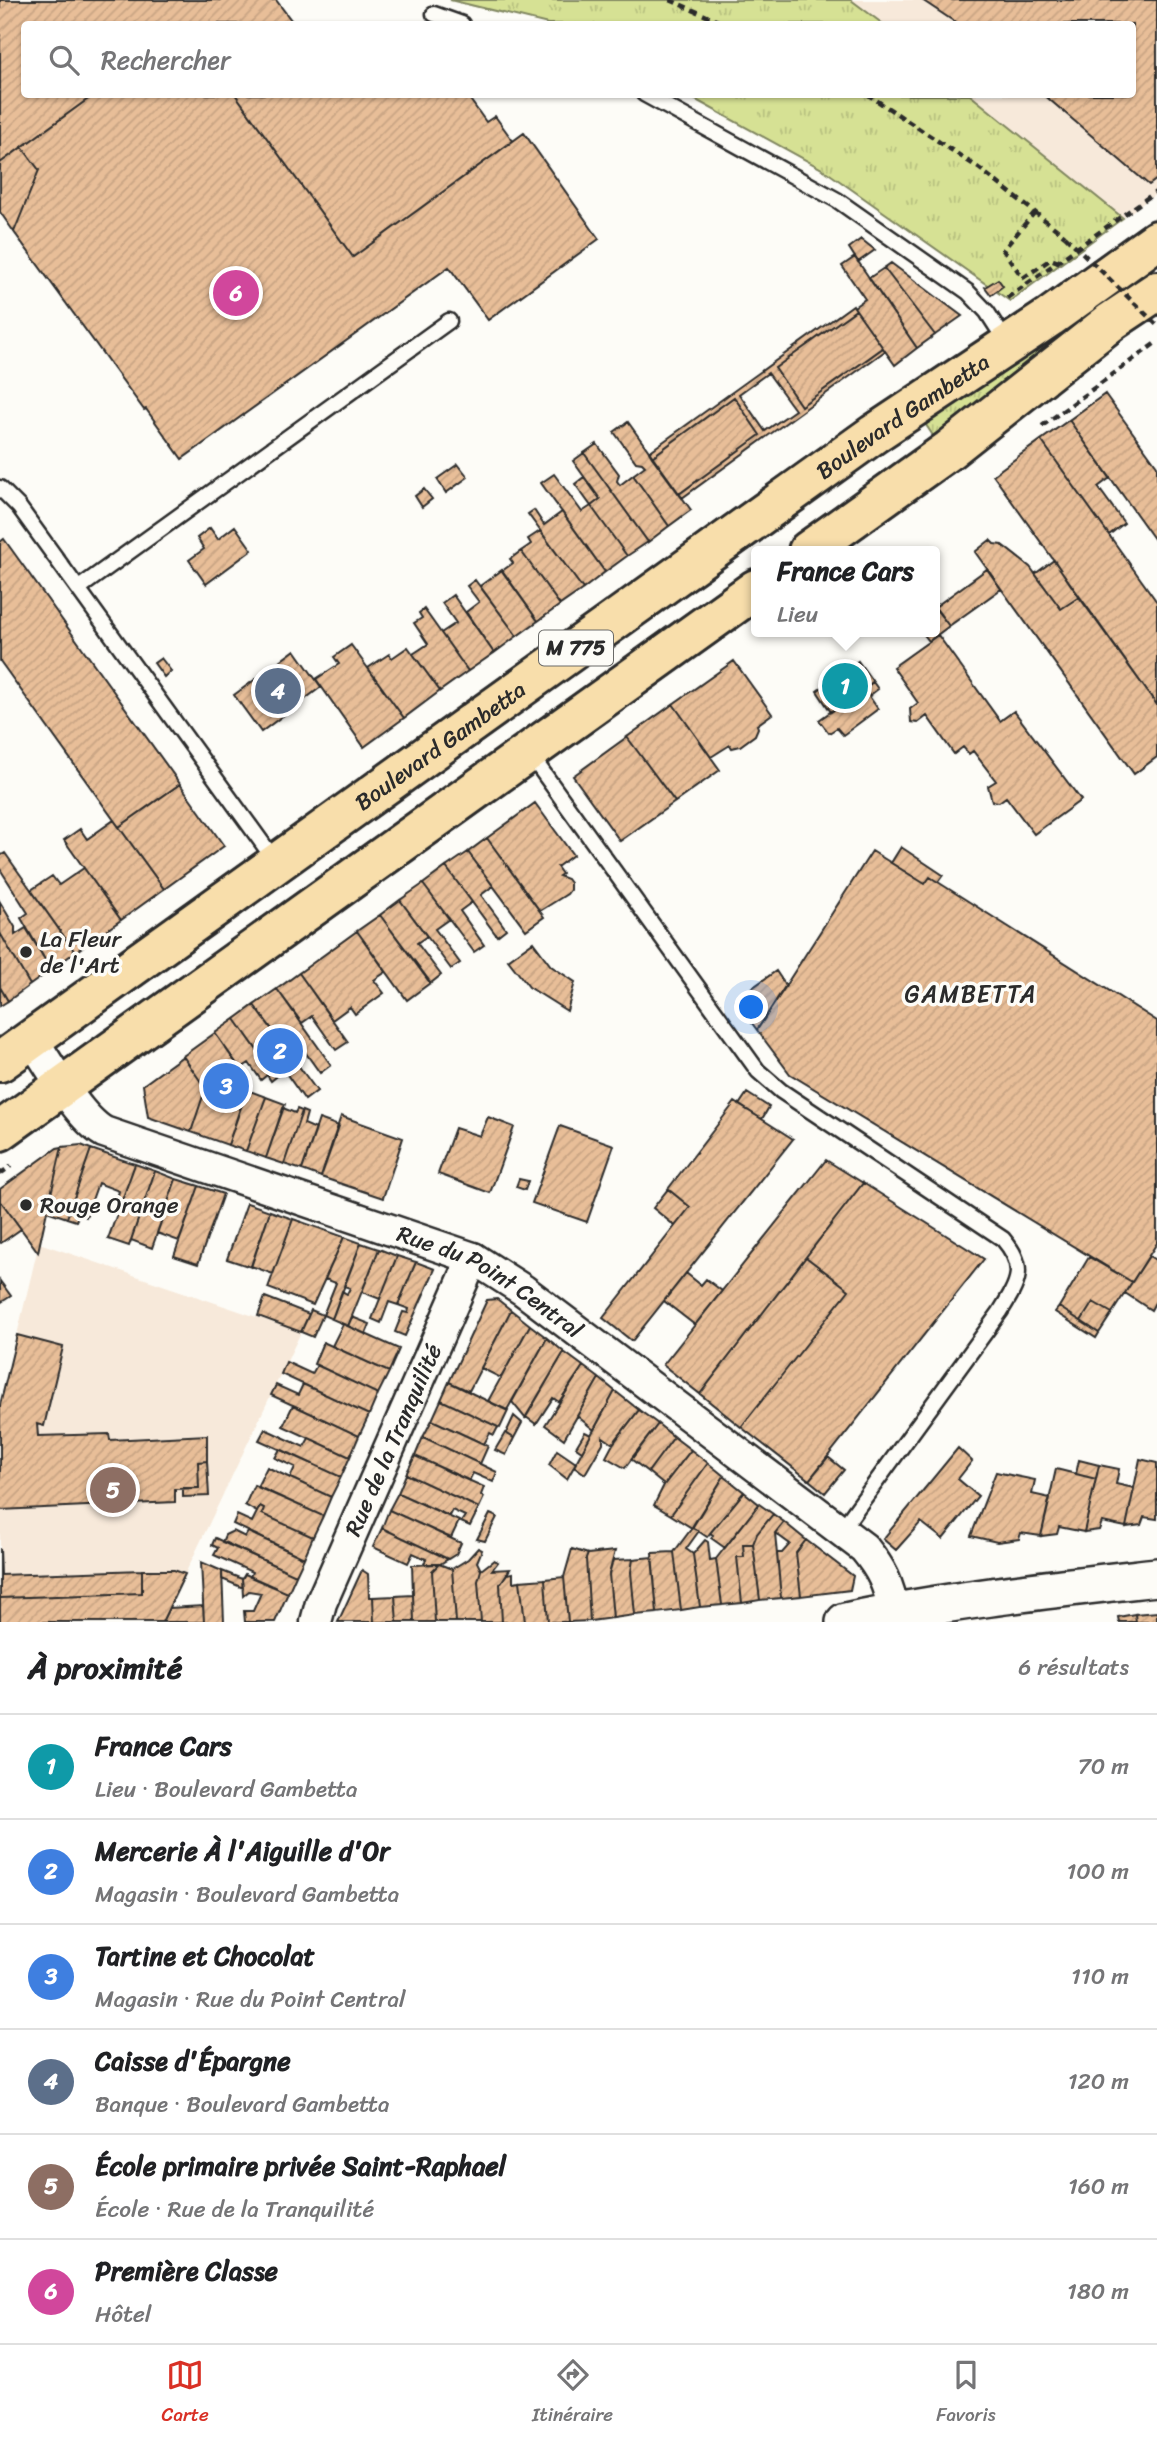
<!DOCTYPE html>
<html lang="fr">
<head>
<meta charset="utf-8">
<style>
	:root { --surface:#fff; --page:#f6f6f6; --text:#202124; --muted:#757577; --line:#e0e0e0; --accent:#d93025 }
	body { margin:0; font-family:Sriracha,sans-serif; background:var(--page); color:var(--text) }
	.you { position:absolute; left:752px; top:1008px; width:24px; height:24px; margin:-18px; border:5px solid #fff; border-radius:50%; background:#1a73e8; box-shadow:0 0 0 10px #1a73e833 }
	.badge { display:grid; place-items:center; width:46px; height:46px; border-radius:50%; background:var(--accent); color:#fff; font-size:23px; font-weight:700 }
	.pin { position:absolute; translate:-50% -50%; border:4px solid #fff; box-shadow:0 2px 7px #0006 }
	.popup { position:absolute; left:751px; top:546px; width:189px; height:91px; box-sizing:border-box; display:grid; place-content:center; border-radius:7px; background:var(--surface); filter:drop-shadow(0 2px 5px #0005); font-size:23px; white-space:nowrap; color:var(--muted) }
	.popup b { font-size:26px; color:var(--text) }
	.popup::after { content:''; position:absolute; left:50%; top:100%; margin-left:-14px; border:14px solid transparent; border-top-color:var(--surface) }
	.list { margin:0; padding:0; list-style:none }
	h2 { display:flex; justify-content:space-between; align-items:center; height:91px; margin:0; padding:0 28px; font-size:30px }
	h2 small { font-size:23px; font-weight:400; color:var(--muted) }
	.list li { display:grid; grid-template-columns:46px 1fr auto; gap:21px; align-items:center; box-sizing:border-box; height:105px; padding:0 28px; border-top:2px solid var(--line) }
	.list b { display:block; font-size:26px; white-space:nowrap }
	.list p { margin:0; font-size:23px; white-space:nowrap; color:var(--muted) }
	.list em { font-size:23px; font-style:normal; color:var(--muted) }
	.icon { flex:none; width:38px; height:38px; fill:none; stroke:currentColor; stroke-width:2; stroke-linecap:round; stroke-linejoin:round }
	.map { position:relative; flex:none; width:1157px; height:1622px; overflow:hidden }
	.search { position:absolute; background:var(--surface); box-shadow:0 2px 5px #0004; left:21px; right:21px; top:21px; height:77px; display:flex; align-items:center; gap:18px; box-sizing:border-box; padding:0 24px; border-radius:7px; color:var(--muted); font-size:26px }
	.sheet { height:721px; background:var(--surface) }
	nav { display:flex; justify-content:space-around; align-items:center; box-sizing:border-box; height:98px; border-top:2px solid var(--line); background:var(--surface); font-size:19px; color:var(--muted) }
	nav a { display:grid; justify-items:center; gap:4px }
	nav .on { color:var(--accent) }
	.map>svg:first-child { display:block }
</style>
</head>
<body>
<div class="map">
<svg width="1157" height="1622" viewBox="0 0 1157 1622">
	<defs>
		<pattern id="grass-tufts" width="24" height="20" patternUnits="userSpaceOnUse" patternTransform="scale(1.75)"><rect width="24" height="20" fill="#d6e194"/><path d="M3 7l-1-3M5 7V3M7 7l1-3M15 17l-1-3M17 17v-4M19 17l1-3" fill="none" stroke="#b8c180"/></pattern>
		<pattern id="building-hatch" width="6" height="6" patternUnits="userSpaceOnUse" patternTransform="scale(1.75)"><rect width="6" height="6" fill="#e8be98"/><path d="M-1 1l2-2M0 6l6-6M5 7l2-2" fill="none" stroke="#c7a383"/></pattern>
	</defs>
	<rect width="100%" height="100%" fill="#fdfcf7"/>
	<filter id="ink" filterUnits="userSpaceOnUse"><feTurbulence type="fractalNoise" baseFrequency=".0143" numOctaves="2"/><feDisplacementMap in="SourceGraphic" scale="14" xChannelSelector="R" yChannelSelector="G"/><feConvolveMatrix kernelMatrix="1 2 1 2 8 2 1 2 1" color-interpolation-filters="sRGB"/></filter>
	<g filter="url(#ink)">
		<path fill="#f7e9da" d="M851,0H1157V193L1123,218L970,95L1132,94V24H883Z
			M39,1243L301,1332L162,1622H0V1406Z"/>
		<path fill="url(#grass-tufts)" stroke="#808660" stroke-width="2" d="M450,0H851L883,24H548Z
			M687,95H970L1123,218L1010,301L824,170Z
			M1047,336L1055,347L936,440L922,419Z"/>
		<path fill="url(#building-hatch)" stroke="#2b2b2b" stroke-width="2" fill-rule="evenodd" d="M0,0H276L294,24H24V94H95L0,163Z
			M922,0H1157V179L1149,185L1043,94H1132V24H958Z
			M95,94H235L353,257L524,133L599,239L488,320L449,267L182,459L146,409L144,410L14,232L39,170L22,147Z
			M235,94H466L486,122L495,116L513,141L353,257Z
			M22,147L39,170L14,232L0,212V163Z
			M861,239L875,250L858,262L849,248Z
			M855,257L917,348L895,365L854,307L865,299L842,266Z
			M891,263L962,316L935,335L884,268Z
			M884,268L935,335L917,348L869,278Z
			M998,279L1003,286L991,295L985,287Z
			M853,305L856,310L775,368L801,406L883,348L885,351L682,498L679,494L760,435L734,397L652,457L649,452ZM768,373L795,410L765,431L739,394Z
			M856,310L883,348L801,406L775,368Z
			M1105,394L1157,466V543L1069,420Z
			M734,397L760,435L679,494L652,457Z
			M1069,420L1110,478L1098,487L1124,523L1109,535L1041,440Z
			M628,422L691,510L669,526L633,475L645,466L642,463L636,462L614,432Z
			M1041,440L1157,602V705L993,475Z
			M597,444L619,474L617,481L620,485L633,475L669,526L648,542L584,453Z
			M584,453L648,542L627,556L591,506L600,499L573,461Z
			M458,464L468,477L446,493L437,479Z
			M554,474L582,512L591,506L627,556L605,572L541,483Z
			M584,477L600,499L591,506L575,484Z
			M424,489L432,499L422,507L415,496Z
			M534,510L544,525L562,512L605,572L583,589L528,514Z
			M235,526L252,550L206,584L189,560L204,549L197,538L210,528L218,539Z
			M540,531L583,589L560,605L521,551L531,544L528,539Z
			M4,539L180,784L119,827L0,661V542Z
			M990,540L994,544L1002,545L1030,567L1061,609L1079,597L1157,705V757L1134,774L975,552Z
			M521,551L560,605L538,621L502,571L513,563L510,559Z
			M1054,560L1079,597L1061,609L1035,574Z
			M987,569L1001,589L949,626L935,607Z
			M502,570L538,621L517,636L480,586Z
			M475,580L517,636L494,653L466,612L479,602L467,586Z
			M453,595L494,653L468,671L441,633L456,623L442,603Z
			M934,607L949,626L929,641L922,632H934Z
			M424,609L468,671L440,691L413,654L428,644L414,623L422,618L419,613Z
			M938,635L1000,721L1014,711L1081,800L1034,834L1006,797L999,802L992,801L988,786L996,781L973,751L969,754L963,747L954,754L927,716L918,723L911,722L910,709L918,703L893,667Z
			M351,645L404,718L364,747L316,679L339,664L334,657Z
			M408,647L440,691L404,718L368,668L389,654L392,658Z
			M295,650L321,687L261,732L234,695Z
			M161,658L171,671L164,677L154,663Z
			M734,661L772,714L757,725L758,728L755,735L740,746L732,748L730,745L711,757L673,704Z
			M858,661L873,682L831,712L817,691Z
			M873,682L878,689L869,696L878,709L843,735L837,728L829,733L819,720Z
			M673,704L720,770L675,802L627,737Z
			M627,737L675,802L620,841L573,776Z
			M180,784L224,846L164,889L119,827Z
			M535,803L573,855L557,867L562,874L559,876L567,879L570,883V890L567,894L540,911L487,838Z
			M114,820L164,889L121,920L64,840L80,829L87,839Z
			M487,838L544,917L526,930L468,852Z
			M901,847L943,875L938,882L930,877L925,884L891,863Z
			M872,851L925,884L930,877L1157,1021V1243L1132,1282L790,1074L757,1030Z
			M468,852L493,886L481,895L506,929L497,936L446,867Z
			M5,853L75,952L51,970L21,918L28,913L0,869V856Z
			M446,867L472,902L460,911L484,945L474,952L423,884Z
			M84,868L121,920L75,952L31,890L52,876L59,885Z
			M423,884L449,919L435,929L460,963L451,969L400,900Z
			M400,900L427,936L417,943L441,975L431,983L380,915Z
			M0,902L15,927V935L26,928L51,970L30,985L0,933Z
			M380,915L430,983L407,1000L357,931Z
			M357,931L386,972L374,980L384,993L355,1014L350,1007L332,1020L299,973Z
			M0,933L30,985L8,1001L0,987Z
			M533,942L551,966L575,982L567,1011L529,987L508,960Z
			M776,971L786,986L757,1030L735,1000Z
			M299,973L348,1042L336,1050L312,1016L302,1023L277,989Z
			M0,987L8,1001L0,1006Z
			M277,989L331,1065L320,1073L305,1052L295,1060L254,1005Z
			M254,1005L317,1091L305,1100L268,1048L260,1054L235,1019Z
			M235,1019L276,1077L271,1081L267,1075L261,1080L249,1063L240,1069L215,1033Z
			M215,1033L249,1081L228,1145L191,1132L203,1096L208,1092L183,1056Z
			M183,1056L208,1092L203,1096L191,1132L148,1117L143,1085Z
			M247,1090L266,1097L246,1151L228,1145Z
			M747,1093L769,1107L762,1119L739,1105Z
			M266,1097L285,1104L266,1158L246,1151Z
			M735,1102L793,1139L632,1341L603,1318L690,1207L668,1189Z
			M283,1108L295,1113L297,1109L302,1111L284,1164L266,1158Z
			M302,1111L307,1113L304,1124L316,1129L302,1170L284,1164Z
			M341,1116L403,1138L383,1198L321,1177Z
			M488,1117L514,1127L490,1193L438,1174L455,1128L480,1136Z
			M319,1119L339,1126L321,1177L302,1170Z
			M560,1126L614,1145L587,1222L532,1203Z
			M81,1145L91,1149L67,1218L47,1211L62,1147Z
			M62,1147L47,1211L38,1252L0,1200V1189L57,1148Z
			M91,1149L135,1164L121,1203L116,1202L119,1191L98,1183L86,1217L79,1214L76,1221L67,1218Z
			M826,1160L863,1183L700,1394L663,1365Z
			M135,1164L155,1171L129,1246L108,1239Z
			M155,1171L176,1179L152,1248L131,1240Z
			M176,1179L199,1186L179,1241L157,1233Z
			M519,1179L528,1181L525,1190L516,1187Z
			M863,1183L984,1259L809,1480L741,1427L849,1290L806,1257Z
			M199,1186L223,1194L198,1264L174,1256Z
			M668,1189L690,1207L675,1226L653,1208Z
			M0,1200L21,1229L1,1243L0,1242Z
			M247,1203L270,1211L251,1267L227,1259Z
			M270,1211L293,1219L273,1274L251,1266Z
			M293,1219L344,1237L313,1305L268,1288Z
			M344,1237L361,1243L332,1319L323,1315L336,1283L325,1279Z
			M361,1243L379,1249L348,1326L332,1319L342,1291L347,1294L350,1288L344,1286Z
			M379,1249L397,1256L380,1299L362,1292Z
			M397,1256L416,1262L398,1305L389,1302L381,1323L372,1319Z
			M1149,1256L1157,1261V1299L1151,1310L1125,1293Z
			M806,1257L849,1290L741,1427L700,1394Z
			M1089,1257L1132,1282L1112,1313L1093,1302L1081,1321L1059,1307Z
			M416,1262L435,1269L405,1336L395,1332L403,1312L408,1313L409,1309L398,1305Z
			M686,1273L701,1285L706,1279L722,1291L695,1325L664,1301Z
			M0,1281L11,1296L0,1303Z
			M265,1297L309,1314L301,1332L258,1316Z
			M497,1299L511,1310L469,1391L449,1382L487,1300Z
			M1093,1302L1112,1313L1099,1333L1081,1321Z
			M1059,1307L1099,1333L1096,1338L1055,1312Z
			M311,1310L323,1315L313,1337L301,1332Z
			M511,1310L530,1325L501,1378L481,1368Z
			M352,1317L370,1324L366,1334L348,1326Z
			M343,1324L399,1349L389,1372L332,1346Z
			M530,1325L547,1338L507,1410L488,1401Z
			M17,1335L63,1347L44,1426L37,1424L38,1436L109,1434L110,1440L207,1435V1461L198,1462L199,1488L175,1489V1502L0,1510V1405Z
			M547,1338L564,1352L525,1418L512,1402Z
			M323,1342L389,1372L378,1394L314,1364Z
			M564,1352L583,1366L559,1402L553,1398L536,1424L526,1417Z
			M286,1362L312,1374L317,1365L378,1394L369,1415L281,1374Z
			M583,1366L599,1378L564,1439L545,1425Z
			M599,1378L615,1391L594,1430L577,1416Z
			M449,1382L508,1411L500,1428L441,1400Z
			M303,1384L369,1415L359,1436L271,1395L276,1385L298,1395Z
			M615,1391L639,1410L613,1444L603,1437V1443L585,1474L574,1466Z
			M441,1400L498,1427L494,1435L490,1433L484,1444L432,1420Z
			M293,1405L359,1436L350,1457L283,1426Z
			M639,1410L658,1424L625,1468L606,1457L614,1442Z
			M514,1416L522,1423L514,1438L506,1433Z
			M432,1420L488,1446L480,1464L423,1437Z
			M658,1424L674,1437L648,1472L631,1459Z
			M265,1429L304,1447L309,1438L350,1457L341,1477L259,1440Z
			M585,1432L591,1435L582,1451L576,1447Z
			M505,1433L514,1438L506,1455L495,1450Z
			M423,1437L497,1472L493,1482L473,1473L469,1481L415,1456Z
			M674,1437L691,1450L664,1485L648,1472Z
			M958,1448L972,1461L958,1479L978,1496L943,1539L921,1522L896,1550L883,1539Z
			M280,1449L341,1477L331,1497L290,1478L295,1467L275,1458Z
			M557,1450L576,1463L567,1479L549,1465Z
			M691,1450L708,1463L671,1515L654,1505L664,1485Z
			M415,1456L484,1487L481,1495L484,1497L479,1508L406,1474Z
			M828,1457L844,1470L825,1493L809,1480Z
			M1140,1459L1157,1463V1519L1144,1517L1141,1525L1126,1527Z
			M1079,1460L1099,1465L1096,1479L1076,1474Z
			M207,1461L209,1496L183,1497V1488H199L198,1462Z
			M708,1463L724,1476L692,1528L671,1515Z
			M1099,1465L1119,1469L1116,1484L1134,1488L1126,1527L1102,1522L1099,1530L1084,1532Z
			M267,1467L331,1497L323,1516L257,1487Z
			M1056,1469L1096,1479L1084,1532L1059,1527L1057,1534L1041,1536Z
			M996,1472L1035,1480L1032,1494L1050,1498L1041,1536L1021,1533L1019,1539L997,1542L971,1536Z
			M406,1474L479,1508L470,1526L461,1522L465,1516L452,1510L449,1516L398,1493Z
			M724,1476L744,1492L707,1537L692,1527Z
			M254,1485L323,1516L313,1537L262,1514L264,1508L260,1506L257,1512L245,1505Z
			M744,1492L759,1504L725,1548L711,1538L713,1535L710,1533Z
			M398,1493L459,1521L451,1538L389,1510Z
			M759,1504L773,1514L757,1534L753,1544H743L744,1557H737L742,1603L722,1605L716,1559Z
			M260,1506L264,1508L262,1514L313,1537L304,1558L233,1524L237,1515L252,1522Z
			M389,1510L461,1543L456,1554L448,1559L382,1528Z
			M490,1514L497,1517L485,1541L477,1539Z
			M773,1514L784,1522L775,1533L781,1598L760,1600L753,1544L757,1534Z
			M784,1522L806,1540L796,1553L801,1596L781,1598L777,1553H782L790,1544L775,1533Z
			M382,1528L448,1559L440,1564H424L426,1559L413,1553L408,1563L373,1547Z
			M692,1528L699,1531L686,1549L693,1554L700,1607L681,1610L674,1552Z
			M233,1531L245,1537L248,1532L304,1558L296,1575L222,1542L225,1535Z
			M215,1538L296,1575L288,1593L250,1577L252,1572L214,1555L218,1548L212,1545Z
			M705,1540L708,1542L710,1560L716,1559L722,1605L700,1607L693,1554Z
			M806,1540L853,1576L850,1590L801,1596L796,1553Z
			M743,1544H753L760,1600L742,1603L737,1557H744Z
			M0,1548L1,1575L142,1570V1593L0,1598Z
			M478,1548L482,1550L477,1562L481,1570L478,1581L481,1622H456L452,1569L468,1559Z
			M572,1549L588,1554L586,1559L590,1621L568,1622L564,1577Z
			M615,1551L609,1574L613,1618L590,1621L586,1559L588,1554Z
			M674,1552L681,1610L657,1613L652,1553Z
			M652,1557L657,1613L635,1615L631,1572L633,1559Z
			M633,1559L631,1572L635,1615L613,1618L609,1574L613,1560Z
			M494,1560L498,1562L492,1570L510,1569L500,1584L502,1622H481L478,1581L481,1570Z
			M201,1562L222,1571L224,1622H204Z
			M439,1564L452,1569L456,1622H435L432,1571Z
			M439,1564L432,1571L435,1622H414L412,1565Z
			M142,1570H174L185,1574L162,1622H0V1598L142,1593Z
			M362,1570L368,1574L369,1597H373L374,1622H338Z
			M222,1571L242,1579L243,1588L222,1579Z
			M513,1573V1582L520,1581L525,1622H502L500,1584L507,1574Z
			M245,1574L288,1593L275,1622H245L244,1611H253L261,1593L249,1591L243,1596L242,1579Z
			M564,1577L568,1622H548L545,1579Z
			M545,1579L548,1622H525L520,1581Z
			M413,1595L414,1622H397L395,1596Z
			M395,1596L397,1622H374L373,1597Z
			M203,1606L204,1622H162L169,1608Z
			M1157,1612V1622H1136L1135,1614Z
			M1135,1614L1136,1622H1119L1118,1617Z"/>
		<g fill="none" stroke-linecap="round" stroke-linejoin="round">
			<g stroke="#2b2b2b" stroke-width="19">
				<path id="service" d="M434,14L462,24
					M644,94L837,200L968,292L987,312L1007,343
					M0,488L19,507L276,862
					M79,588L449,321
					M529,753L758,1071L781,1091L1003,1239C1028,1268 1018,1283 1000,1312L841,1530"/>
			</g>
			<g stroke="#2b2b2b" stroke-width="35">
				<g id="minor">
					<path id="s1" d="M32,1039C49,1064 78,1117 104,1132L473,1258L523,1290L864,1548C882,1570 888,1583 894,1612"/>
					<path id="s2" d="M316,1622L321,1603L473,1258"/>
				</g>
			</g>
			<g stroke="#2b2b2b" stroke-width="42">
				<path id="tertiary" d="M845,1622C948,1600 1052,1589 1157,1577"/>
			</g>
			<g stroke="#2b2b2b" stroke-width="44">
				<g id="primary">
					<path d="M808,551L949,450L1112,321L1157,291"/>
					<path id="s3" d="M0,1062L874,434L1050,317L1157,240"/>
					<path d="M0,1131L756,589"/>
				</g>
			</g>
			<path stroke="#2b2b2b" stroke-width="4.5" stroke-dasharray="7 5" stroke-linecap="butt" d="M670,0L725,24
				M867,94L980,169L1065,236
				M1035,212L1003,250L1023,278L1051,259L1058,262
				M1007,298L1157,191
				M1042,426L1157,342
				M0,1174L11,1166"/>
			<use href="#service" stroke="#fdfcf7" stroke-width="14"/>
			<use href="#minor" stroke="#fdfcf7" stroke-width="30"/>
			<use href="#tertiary" stroke="#fdfcf7" stroke-width="37"/>
			<use href="#primary" stroke="#f8deab" stroke-width="38"/>
			<path stroke="#2b2b2b" stroke-width="4.5" stroke-dasharray="7 5" stroke-linecap="butt" d="M1065,236L1157,325"/>
		</g>
	</g>
	<g fill="#2b2b2b" stroke="#fdfcf7" stroke-width="2.5">
		<circle cx="26" cy="952" r="7"/>
		<circle cx="26" cy="1205" r="7"/>
	</g>
	<g text-anchor="middle" stroke-width="7" stroke-linejoin="round" paint-order="stroke">
		<rect fill="#fdfcf7" stroke="#6a6a68" stroke-width="2" x="539" y="630.5" width="74" height="35" rx="5"/>
		<g font-size="21" font-weight="bold" fill="#2b2b2b">
			<text x="576" y="655">M 775</text>
		</g>
		<g font-size="23" fill="#2b2b2b" stroke="#fdfcf7">
			<text dy="8" stroke="none"><textPath href="#s3" startOffset="1110">Boulevard Gambetta</textPath></text>
			<text dy="8" stroke="none"><textPath href="#s3" startOffset="542">Boulevard Gambetta</textPath></text>
			<text dy="8" stroke="none"><textPath href="#s1" startOffset="534">Rue du Point Central</textPath></text>
			<text dy="8" stroke="none"><textPath href="#s2" startOffset="198">Rue de la Tranquilité</textPath></text>
		</g>
		<g font-size="23" fill="#2b2b2b" stroke="#fdfcf7" text-anchor="start">
			<text x="40" y="947">La Fleur<tspan x="40" dy="26">de l'Art</tspan></text>
			<text x="40" y="1213">Rouge Orange</text>
		</g>
		<g font-size="24" letter-spacing="2" fill="#2b2b2b" stroke="#fdfcf7">
			<text x="971" y="1002">GAMBETTA</text>
		</g>
	</g>
</svg>
<div class="you"></div>
<div class="pin badge" style="left:845px;top:686px;background:#0f9aa8">1</div>
<div class="popup"><b>France Cars</b>Lieu</div>
<div class="pin badge" style="left:280px;top:1051px;background:#3f7fe0">2</div>
<div class="pin badge" style="left:226px;top:1086px;background:#3f7fe0">3</div>
<div class="pin badge" style="left:278px;top:691px;background:#5c6f8a">4</div>
<div class="pin badge" style="left:113px;top:1490px;background:#8d6e63">5</div>
<div class="pin badge" style="left:236px;top:293px;background:#d1479c">6</div>
<div class="search"><svg class="icon" aria-label="search" viewBox="0 0 24 24"><circle cx="10" cy="10" r="6"/><path d="M15 15l6 6"/></svg>Rechercher</div>
</div>
<section class="sheet">
<h2>À proximité<small>6 résultats</small></h2>
<ul class="list">
<li><span class="badge" style="background:#0f9aa8">1</span><div><b>France Cars</b><p>Lieu · Boulevard Gambetta</p></div><em>70 m</em></li>
<li><span class="badge" style="background:#3f7fe0">2</span><div><b>Mercerie À l'Aiguille d'Or</b><p>Magasin · Boulevard Gambetta</p></div><em>100 m</em></li>
<li><span class="badge" style="background:#3f7fe0">3</span><div><b>Tartine et Chocolat</b><p>Magasin · Rue du Point Central</p></div><em>110 m</em></li>
<li><span class="badge" style="background:#5c6f8a">4</span><div><b>Caisse d'Épargne</b><p>Banque · Boulevard Gambetta</p></div><em>120 m</em></li>
<li><span class="badge" style="background:#8d6e63">5</span><div><b>École primaire privée Saint-Raphael</b><p>École · Rue de la Tranquilité</p></div><em>160 m</em></li>
<li><span class="badge" style="background:#d1479c">6</span><div><b>Première Classe</b><p>Hôtel</p></div><em>180 m</em></li>
</ul>
</section>
<nav>
<a class="on"><svg class="icon" aria-label="map" viewBox="0 0 24 24"><path d="M3 6l6-2 6 2 6-2v14l-6 2-6-2-6 2zM9 4v14M15 6v14"/></svg>Carte</a>
<a><svg class="icon" aria-label="directions" viewBox="0 0 24 24"><path d="M12 3l9 9-9 9-9-9zM9 14v-3h6M13 9l2 2-2 2"/></svg>Itinéraire</a>
<a><svg class="icon" aria-label="saved" viewBox="0 0 24 24"><path d="M7 4h10v16l-5-4-5 4z"/></svg>Favoris</a>
</nav>
</body>
</html>
